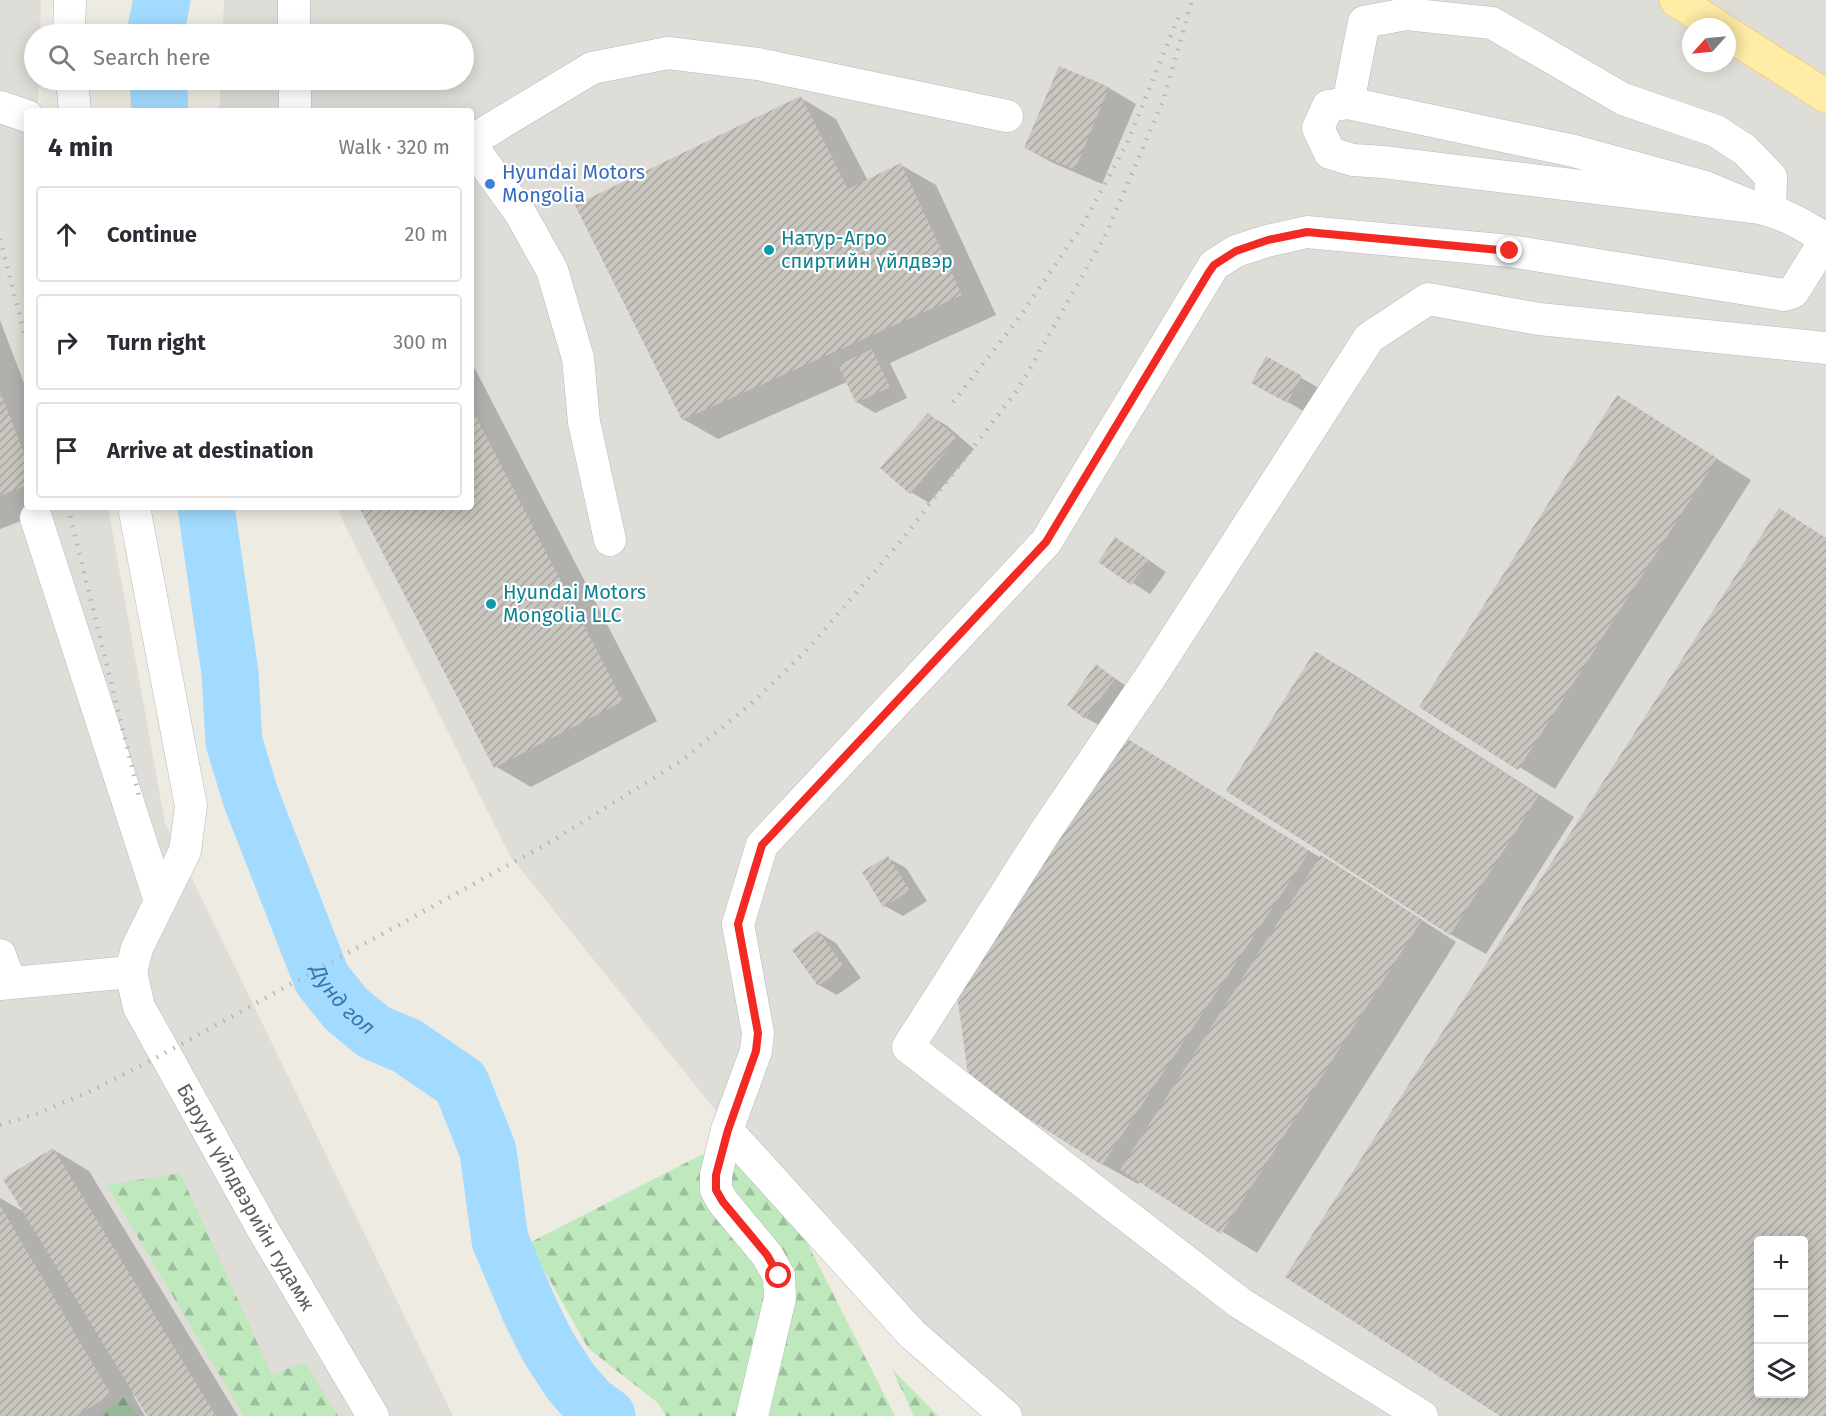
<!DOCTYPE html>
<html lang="en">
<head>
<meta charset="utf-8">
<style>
	:root { --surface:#fff; --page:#f2f2f3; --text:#2b2b33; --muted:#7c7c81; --line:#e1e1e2 }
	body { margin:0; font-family:"Fira Sans",sans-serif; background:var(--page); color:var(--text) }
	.controls { position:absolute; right:18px; bottom:18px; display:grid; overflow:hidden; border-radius:6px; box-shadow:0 3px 15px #0003 }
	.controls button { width:54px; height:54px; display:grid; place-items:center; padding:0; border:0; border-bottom:2px solid var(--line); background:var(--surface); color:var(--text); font:30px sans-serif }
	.compass { position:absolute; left:1682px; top:18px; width:54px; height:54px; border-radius:50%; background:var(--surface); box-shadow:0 3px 15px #0003; rotate:243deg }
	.stop { position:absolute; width:18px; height:18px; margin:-14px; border:4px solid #f32a24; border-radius:50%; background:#fff }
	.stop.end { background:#f32a24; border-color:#fff; box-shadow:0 2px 6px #0008 }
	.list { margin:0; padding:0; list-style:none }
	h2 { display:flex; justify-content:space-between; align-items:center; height:78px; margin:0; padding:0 24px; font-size:26px }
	h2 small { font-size:20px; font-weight:400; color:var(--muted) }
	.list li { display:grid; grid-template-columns:39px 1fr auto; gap:18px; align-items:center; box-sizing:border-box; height:96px; margin:0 12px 12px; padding:0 12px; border:2px solid var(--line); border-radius:6px }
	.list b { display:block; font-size:22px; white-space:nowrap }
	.list em { font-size:20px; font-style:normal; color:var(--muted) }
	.icon { flex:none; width:33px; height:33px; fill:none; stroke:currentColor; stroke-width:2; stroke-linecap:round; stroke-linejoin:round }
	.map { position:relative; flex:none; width:1826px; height:1416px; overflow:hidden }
	.search { position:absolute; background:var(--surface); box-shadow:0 3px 15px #0003; left:24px; top:24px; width:450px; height:66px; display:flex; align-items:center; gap:15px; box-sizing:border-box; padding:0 21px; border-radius:33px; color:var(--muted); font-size:22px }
	.panel { position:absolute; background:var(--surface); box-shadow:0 3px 15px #0003; left:24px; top:108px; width:450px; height:402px; border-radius:6px }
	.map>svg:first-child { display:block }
</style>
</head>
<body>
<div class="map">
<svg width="1826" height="1416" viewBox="0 0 1826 1416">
	<defs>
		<pattern id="forest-firs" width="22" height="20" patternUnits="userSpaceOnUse" patternTransform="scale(1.5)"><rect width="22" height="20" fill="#bfe8bd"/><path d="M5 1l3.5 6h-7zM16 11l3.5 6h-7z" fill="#9ebf9d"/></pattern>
		<pattern id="building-hatch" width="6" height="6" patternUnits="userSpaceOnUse" patternTransform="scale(1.5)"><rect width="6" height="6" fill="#c9c6bf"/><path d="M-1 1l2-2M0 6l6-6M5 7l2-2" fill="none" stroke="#a6a49f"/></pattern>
	</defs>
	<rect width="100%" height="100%" fill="#eeebe2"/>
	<path fill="#dfddd7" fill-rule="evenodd" d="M0,0H41L40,34H34V80H39L37,111H27V507H108L165,823L453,1416H0Z
		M224,0H1826V1416H989L896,1334L510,856L336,507H471V111H219L221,80H464V34H223ZM1691,27H1727V63H1691ZM1758,1240H1804V1394H1758Z"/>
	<path fill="url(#forest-firs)" d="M750,1130L895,1416H666L658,1403L588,1348L529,1243Z
		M180,1173L272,1375L305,1362L338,1416H244L107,1185Z
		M892,1369L938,1416H914Z
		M125,1397L138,1416H96Z"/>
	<path fill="#0003" fill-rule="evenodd" d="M1060,68L1109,88L1136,104L1102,184L1053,163L1026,148Z
		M801,98L836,119L868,181L901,165L936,185L996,315L890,363L907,398L875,413L857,402L847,382L718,439L683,419Z
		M0,320L27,391V507H58L0,529Z
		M1267,358L1319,388L1305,412L1253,382Z
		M471,361L657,721L531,787L495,766L361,507H471Z
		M1617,397L1751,480L1555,789L1421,706Z
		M928,415L946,425L974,449L929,503L911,492Z
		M1780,510L1826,538V1416H1503ZM1758,1240H1804V1394H1758Z
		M1133,549L1166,572L1150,594L1100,562Z
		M1316,653L1351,673L1574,817L1486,954L1450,934Z
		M1097,666L1132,690L1104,728L1086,718Z
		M1162,761L1321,858L1357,878L1456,942L1257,1253L1140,1181L1138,1184L1102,1164Z
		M888,858L906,868L927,901L903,916L885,906Z
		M818,932L836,943L861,978L837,995L819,985Z
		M54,1150L89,1171L238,1416H149L135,1393L133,1395L145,1416H0V1198L24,1212Z"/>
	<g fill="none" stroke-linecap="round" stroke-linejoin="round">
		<g stroke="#a2dbff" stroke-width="57">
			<path d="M155,34L162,0"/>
			<path d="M158,80L160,111"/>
			<path id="s1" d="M206,507L230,673L234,742L251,798L322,979L346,1009L374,1032L407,1046L461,1083L488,1151L500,1240L530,1311L548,1347L570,1381L590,1404L607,1416"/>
		</g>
	</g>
	<path fill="url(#building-hatch)" fill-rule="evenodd" d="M1059,66L1109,87L1075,170L1024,148Z
		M801,96L848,189L901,163L962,295L682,420L575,205Z
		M872,349L890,387L856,403L838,365Z
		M1266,356L1302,376L1287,403L1251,383Z
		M0,391L27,461V485L0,496Z
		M1617,395L1717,458L1518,770L1419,707Z
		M471,407L623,701L494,768L359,507H471Z
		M928,413L957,438L910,494L880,468Z
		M1779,508L1826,538V1416H1500L1285,1277ZM1758,1240H1804V1394H1758Z
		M1115,537L1149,560L1131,585L1098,562Z
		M1315,651L1539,795L1450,935L1226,791Z
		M1096,664L1115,679L1085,719L1067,705Z
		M1126,738L1310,851L1102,1165L969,1081L956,988Z
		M1321,855L1422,920L1221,1234L1120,1170Z
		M888,856L910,891L883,907L862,872Z
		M818,930L844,967L818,986L792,950Z
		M53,1148L216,1416H147L3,1179Z
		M0,1205L111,1395L75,1416H0Z"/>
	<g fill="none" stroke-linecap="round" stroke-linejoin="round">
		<g stroke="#b5b9be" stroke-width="33">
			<g id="minor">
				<path d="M294,0V34"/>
				<path d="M69,34L70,0"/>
				<path d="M72,80L75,111"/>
				<path d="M295,80V111"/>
				<path d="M1348,103L1364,22L1406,14L1492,23L1623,99L1716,131L1745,150L1771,177L1770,210"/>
				<path d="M0,107L27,116"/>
				<path d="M471,141L592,68L668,53L758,64L1007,116"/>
				<path d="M471,145L519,211L552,270L578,358L584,422L610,540"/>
				<path d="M36,518L160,901"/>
				<path d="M0,955L10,982"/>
				<path id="s2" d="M131,972L139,1007L261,1226L373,1416"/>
				<path d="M0,984L131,972L137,948L185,851L191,806L134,507"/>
				<path d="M727,1130L912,1334L1006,1416"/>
				<path d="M752,1416L780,1298L779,1276L767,1255L723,1202L716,1190V1175L727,1130L756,1051L758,1033L738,924L762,845L1046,542L1214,265L1236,251L1267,241L1307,232L1510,251L1784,295L1793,292L1797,286L1826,239C1802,224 1780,211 1753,207L1383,162L1353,160L1330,153L1318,128L1328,106L1348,103L1574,151L1705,187L1753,207"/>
				<path d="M1422,1416L1240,1303L908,1047L1045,832L1153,673L1369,338L1428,299L1539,319L1826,348"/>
			</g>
		</g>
		<g stroke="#f9c151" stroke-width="34">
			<path id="major" d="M1676,0L1718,27
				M1727,33L1826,96"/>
		</g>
		<use href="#minor" stroke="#fff" stroke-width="32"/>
		<use href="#major" stroke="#ffeca7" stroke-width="33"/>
		<path stroke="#b4b5b5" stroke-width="4.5" stroke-dasharray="1.5 8" stroke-linecap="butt" d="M0,239L27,344
			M953,402L1016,322L1082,226L1127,143L1181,11
			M68,507L139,796
			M0,1125L39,1113L91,1091L165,1053L552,841L681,761L751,704L806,651L905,536L1019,388L1106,234L1163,101L1192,0"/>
	</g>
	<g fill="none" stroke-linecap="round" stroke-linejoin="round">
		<path stroke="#f32a24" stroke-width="8" d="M779,1276L767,1255L723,1202L716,1190V1175L728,1130L756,1051L758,1033L738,924L762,845L1046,542L1209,272L1214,265L1236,251L1268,240L1307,232L1510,251"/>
	</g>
	<circle fill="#3f7fe0" stroke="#fff" stroke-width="2" cx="490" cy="184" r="6"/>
	<g fill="#0f9aa8" stroke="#fff" stroke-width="2">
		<circle cx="769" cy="250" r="6"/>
		<circle cx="491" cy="604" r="6"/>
	</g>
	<g text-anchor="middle" stroke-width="4.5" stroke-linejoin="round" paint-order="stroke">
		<g font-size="20" fill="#366cbe" stroke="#fff" text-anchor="start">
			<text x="502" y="179">Hyundai Motors<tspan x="502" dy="23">Mongolia</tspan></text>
		</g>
		<g font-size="20" fill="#0d838f" stroke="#fff" text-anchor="start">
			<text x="781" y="245">Натур-Агро<tspan x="781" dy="23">спиртийн үйлдвэр</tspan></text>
			<text x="503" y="599">Hyundai Motors<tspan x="503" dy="23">Mongolia LLC</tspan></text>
		</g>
		<g font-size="20" fill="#5b5f64" stroke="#fff">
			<text dy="7" stroke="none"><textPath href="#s2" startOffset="254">Баруун үйлдвэрийн гудамж</textPath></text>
		</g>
		<g font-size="21" font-style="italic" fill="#3777ad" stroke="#fff">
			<text dy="7" stroke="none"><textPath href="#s1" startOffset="519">Дунд гол</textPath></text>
		</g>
	</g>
</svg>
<div class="controls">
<button>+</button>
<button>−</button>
<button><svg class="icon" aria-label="layers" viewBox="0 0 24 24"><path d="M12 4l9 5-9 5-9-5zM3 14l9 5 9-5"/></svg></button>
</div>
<svg class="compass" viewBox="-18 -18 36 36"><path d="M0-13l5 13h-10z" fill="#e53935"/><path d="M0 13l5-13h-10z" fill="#7c7c81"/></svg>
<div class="stop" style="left:779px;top:1276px"></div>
<div class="stop end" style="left:1510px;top:251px"></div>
<div class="search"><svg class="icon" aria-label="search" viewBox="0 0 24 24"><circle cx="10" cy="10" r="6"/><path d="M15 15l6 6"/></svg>Search here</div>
<section class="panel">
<h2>4 min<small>Walk · 320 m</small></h2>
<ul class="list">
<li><svg class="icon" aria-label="ahead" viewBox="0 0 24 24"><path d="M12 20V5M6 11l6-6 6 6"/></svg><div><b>Continue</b></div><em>20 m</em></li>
<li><svg class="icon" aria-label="right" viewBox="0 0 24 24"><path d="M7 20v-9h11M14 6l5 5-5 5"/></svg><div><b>Turn right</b></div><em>300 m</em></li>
<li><svg class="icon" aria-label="arrive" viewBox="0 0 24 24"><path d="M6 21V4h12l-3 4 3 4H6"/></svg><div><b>Arrive at destination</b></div></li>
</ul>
</section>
</div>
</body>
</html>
